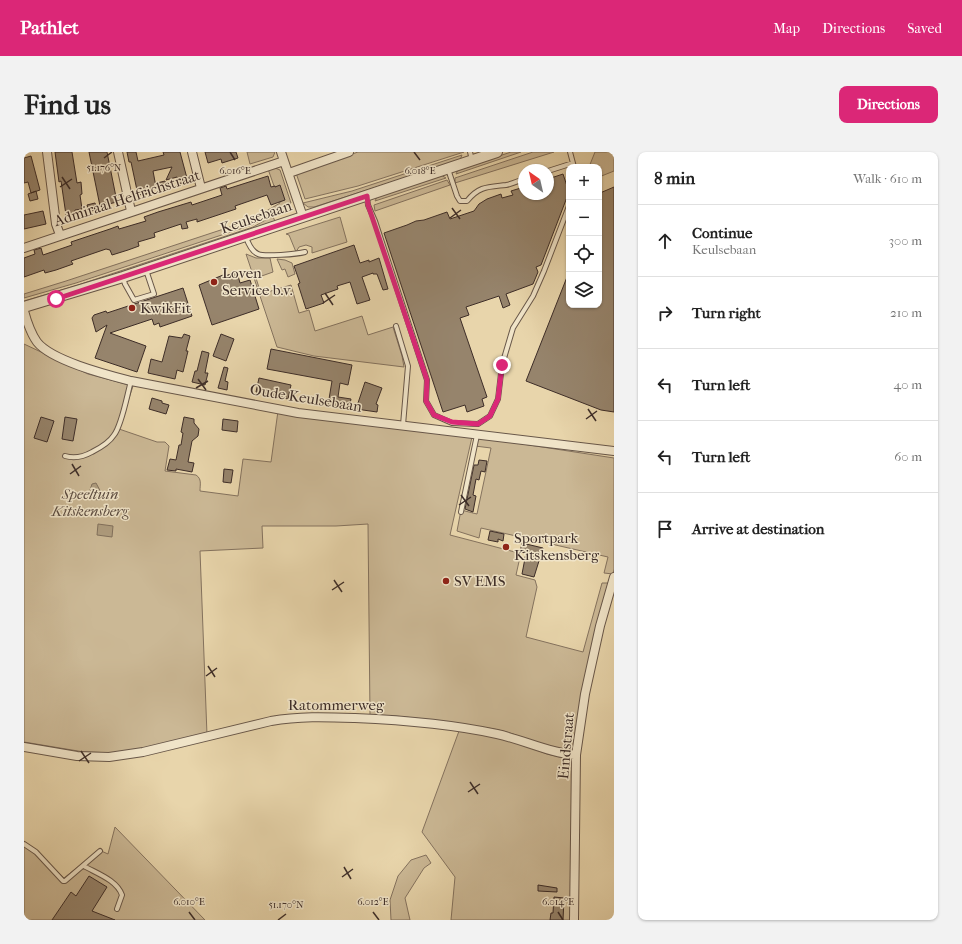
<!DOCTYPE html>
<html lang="en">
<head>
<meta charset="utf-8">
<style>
	:root { --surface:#fff; --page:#f2f2f2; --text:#222; --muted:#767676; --line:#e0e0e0; --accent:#db2777 }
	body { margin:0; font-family:"IM FELL French Canon",serif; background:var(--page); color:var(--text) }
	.controls { position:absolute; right:12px; top:12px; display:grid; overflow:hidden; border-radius:8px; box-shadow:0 1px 3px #0004 }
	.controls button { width:36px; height:36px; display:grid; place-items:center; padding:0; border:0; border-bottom:1px solid var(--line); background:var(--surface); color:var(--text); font:20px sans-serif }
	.compass { position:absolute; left:494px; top:12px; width:36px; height:36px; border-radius:50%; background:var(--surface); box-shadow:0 1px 3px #0004; rotate:326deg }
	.stop { position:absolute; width:12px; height:12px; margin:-9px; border:3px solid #db2777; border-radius:50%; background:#fff }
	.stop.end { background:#db2777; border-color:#fff; box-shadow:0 1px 4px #0008 }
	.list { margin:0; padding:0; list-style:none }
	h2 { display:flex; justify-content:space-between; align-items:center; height:52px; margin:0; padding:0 16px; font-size:17px }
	h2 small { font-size:13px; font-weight:400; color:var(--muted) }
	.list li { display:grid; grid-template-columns:26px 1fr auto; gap:12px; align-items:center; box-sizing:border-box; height:72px; padding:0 16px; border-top:1px solid var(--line) }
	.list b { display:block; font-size:15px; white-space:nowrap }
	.list p { margin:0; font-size:13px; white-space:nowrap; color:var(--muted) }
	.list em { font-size:13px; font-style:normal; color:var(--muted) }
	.icon { flex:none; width:22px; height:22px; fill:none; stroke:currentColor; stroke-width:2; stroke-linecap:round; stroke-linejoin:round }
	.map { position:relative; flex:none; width:590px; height:768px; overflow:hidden; border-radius:8px }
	header { display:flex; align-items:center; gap:24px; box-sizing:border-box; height:56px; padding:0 20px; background:var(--accent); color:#fff }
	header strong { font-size:19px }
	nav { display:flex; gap:22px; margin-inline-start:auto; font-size:14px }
	.intro { display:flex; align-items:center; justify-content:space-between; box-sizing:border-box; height:96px; padding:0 24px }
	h1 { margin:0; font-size:28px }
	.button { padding:10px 18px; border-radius:8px; background:var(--accent); color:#fff; font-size:14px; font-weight:700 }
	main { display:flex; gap:24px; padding:0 24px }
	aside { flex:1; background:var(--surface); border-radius:8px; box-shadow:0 1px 3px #0004 }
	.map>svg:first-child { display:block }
</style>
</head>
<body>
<header>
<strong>Pathlet</strong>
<nav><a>Map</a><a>Directions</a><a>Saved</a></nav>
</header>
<div class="intro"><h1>Find us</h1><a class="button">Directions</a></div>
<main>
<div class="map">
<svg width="590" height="768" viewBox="0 0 590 768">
	<rect width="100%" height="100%" fill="#e8d5ab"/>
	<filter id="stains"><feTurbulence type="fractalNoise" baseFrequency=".005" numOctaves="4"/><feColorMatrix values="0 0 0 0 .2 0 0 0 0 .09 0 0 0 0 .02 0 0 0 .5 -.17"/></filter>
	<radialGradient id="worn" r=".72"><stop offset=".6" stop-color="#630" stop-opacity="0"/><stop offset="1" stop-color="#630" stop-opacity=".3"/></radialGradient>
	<path fill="#cbb895" stroke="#84725e" d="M223,0H251L249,5L226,12Z
		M334,0H440L334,34L281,47L272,21Z
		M487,0H497L432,22L434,18Z
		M509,0H530L431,31V26Z
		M571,0H590V19L575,25V15H565Z
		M438,3L436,8L290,55H284L279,51L328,39Z
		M251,16L256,18L267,51L228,73L52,131L0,146V142L42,129L227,68L256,51L244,17Z
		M417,23L422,26L351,49L353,45Z
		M423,28L426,33L351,59L350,53Z
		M247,65H249L251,69L100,120L0,150V149L54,133L229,75Z
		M316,65L323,90L288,101V95L282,93L275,95L272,100L265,83L262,82Z
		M222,102L232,106H246L249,120L232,126L237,142L267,133L275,161L285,158L291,179L338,164L344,183L369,175L378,204L380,215L290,204L253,195Z
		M253,107L261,108L268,111L271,122L264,125L261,117L258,118Z
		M0,192L64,222L109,234L95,277L133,290H141L145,294L141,319L172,323C178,327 176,332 176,339L214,344L219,307L247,310L254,259L448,285L426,383L491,400L496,405L492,423L511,428L513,435L502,485L559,500L578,431H586L550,596C535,602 504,587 489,582C469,575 446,574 425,571C399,567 373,563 346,563L344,372L312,374H238L239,396L176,399L183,583L95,601L60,600L0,590Z
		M453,285L590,306V417L589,422L580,421L584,405L457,376L455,386L433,379L437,358L453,362L467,296L451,294Z
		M435,579L467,584L500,593L523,602L548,608L550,612L548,768H427L431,725L398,680Z
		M91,675L181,768H0V690L13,699L40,726L75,698L84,702Z
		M402,703L407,711L400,716L381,746L386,768H367L366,748L374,724L387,708Z"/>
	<path fill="#ae9c7e" stroke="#81705c" d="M72,331L79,344L78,347L74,348L69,347L67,344L70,341L68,338H66L68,332Z
		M74,372L89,374L88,385L73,383Z"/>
	<path fill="#96846c" stroke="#3d2d28" d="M31,0H48L53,31L57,30L58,42L56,43L58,57L51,58V62L42,63L37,29L35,30Z
		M65,0H83L93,50L76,54Z
		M103,0H112L114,9L140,3L139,0H156L164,30L155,32L153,25L142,28L148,15L129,19L132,35L122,38L123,42L114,43L107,10H105Z
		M181,0H212L214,6L198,11L197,7L184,11Z
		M7,4L16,38L7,41L4,30L0,31V6Z
		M539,22L545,40L517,113L512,115L514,120L509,132L482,142L486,153L479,156L475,144L442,155L445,163L436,166L463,245L458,247L460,254L443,260L441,253L419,260L360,81L383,73L392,69L400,68L423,60L426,67L450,59L455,52L463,47L477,42L478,46L489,43L487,39L500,35V42H524V27Z
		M244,24L247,35L251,34V35L256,33L261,48L247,53L243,43L211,54L212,57L173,70V67L162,70L164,76L158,77L157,72L130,81L131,85L114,90L115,94L104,98L88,103L86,98L82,97L47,109L49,112L32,118L21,121L20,118L0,125V106L11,102L10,98L17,96L19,103L48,93L47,90L86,77L94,74L95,77L122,69L120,65L134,60L167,50L168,53L198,43L196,36L202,34L203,37Z
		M141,29L143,36L135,38L133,31Z
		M590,35V260L577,258L502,229L545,120V153H575V43L576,41Z
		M12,39L14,47L6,49L4,42Z
		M71,51L73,57L65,60L63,53Z
		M19,59L22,72L0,77V63Z
		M330,93L336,111L345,108V110L355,106L364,137L359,138L353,122H349V121L338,125L346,148L333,152L326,130L313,134L314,137L297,143L300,151L282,157L274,132L276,131L270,114Z
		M213,120L216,131L226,128L235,157L188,173L175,133L199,123L201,124Z
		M159,136L168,164L136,175L135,171L130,173L128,167L86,181L122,194L113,220L71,206L83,173L72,180L68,166L70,163L82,159L83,161Z
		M160,182L166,184L162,199H164L159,220L153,218L151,227L124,221L127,207L138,210L145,184L158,186Z
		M197,182L210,187L202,209L189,204Z
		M247,197L328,213L324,233L316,231L314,245L327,247L325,256L304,253L308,229L243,217Z
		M178,199L185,201L181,221H184L181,233L168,230L171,219H173Z
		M200,215L204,216L201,229L204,230L203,238L194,236Z
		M235,226L267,233L264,247L232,240Z
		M341,230L358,236L352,252L354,253L353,260L332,257Z
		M128,246L138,249V251L145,253L142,262L125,257Z
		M17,265L30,269L23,290L10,286Z
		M41,265L53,267L49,289L38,287Z
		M160,265L170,267V271L175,277L174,284L168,289L164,310L170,311L168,320L152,317V319L143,318L146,307L152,308L155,293H157L159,281L157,280Z
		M199,267L214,269L213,280L198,278Z
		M455,308L463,309L461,320L457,319L455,328L452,327L449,343L452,344L449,360L441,357L450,313H454Z
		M200,317L209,318L207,331L199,330Z
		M466,379L480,382L479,389L474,387V390L464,388Z
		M498,391L519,396L510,425L498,422L502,401L496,400Z
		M65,724L83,735L68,759L91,768H28L47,740L52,744Z
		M514,733L533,736V740L514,739Z
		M530,745L540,746L539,768H526L527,761H529Z"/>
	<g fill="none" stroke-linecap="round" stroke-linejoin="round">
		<g stroke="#685749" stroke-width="6">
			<path id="service" d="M446,0L448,8
				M546,0L550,15
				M424,17L433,44L436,49H443C455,34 464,35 482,33C488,32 494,29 500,27
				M524,19L549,11
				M343,45L344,53L351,69L403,228L402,249L410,263L428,271L454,272L466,264L474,247L478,213L489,176L509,144L520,119L545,54
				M222,85C224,91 227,99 234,102C240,105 274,102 281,100
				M99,126L101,132L110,148L130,142L122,118
				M372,174L384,214L379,273
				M41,304C51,307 59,305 68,300C76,296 85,291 90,283C98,273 103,243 107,229
				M437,360L453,283
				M0,692L12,700L39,729H41L76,699
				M60,714C72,721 93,728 98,743L93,757"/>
		</g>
		<g stroke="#685749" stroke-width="10">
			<path id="minor" d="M23,0L32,72L36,83
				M94,0L107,59
				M168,0L177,36
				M257,0L279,65
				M265,21L325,0
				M0,96L260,9
				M0,159C3,170 6,180 13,190C28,209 84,223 107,229L274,261L590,299
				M0,595L53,604L85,605L119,600L247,569C275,564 302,565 331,566C379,568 427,572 473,582C500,588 525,601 552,603
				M550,768L552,603L561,542L576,474L590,425"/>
		</g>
		<g stroke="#685749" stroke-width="12">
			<path id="tertiary" d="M0,155L99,125L473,0"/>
		</g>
		<use href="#service" stroke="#f0e4c8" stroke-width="4"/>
		<use href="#minor" stroke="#f0e4c8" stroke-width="8"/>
		<use href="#tertiary" stroke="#f0e4c8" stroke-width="10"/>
	</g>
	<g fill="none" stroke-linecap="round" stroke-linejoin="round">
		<path stroke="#db2777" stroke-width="5" d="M32,147L343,44L344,53L403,228L402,249L410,263L428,270L454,272L466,264L474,247L478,213"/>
	</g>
	<path fill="none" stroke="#3d2d28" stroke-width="1.5" d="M206,0L211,8M390,0L396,8M80,6L88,0M38,25L46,37M36,35L48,27M428,56L436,67M426,66L437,58M301,141L309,153M299,151L311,143M174,227L182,238M172,236L184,229M564,257L572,269M562,267L573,259M48,312L55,324M46,322L57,314M437,343L445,354M435,353L447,345M310,428L318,440M308,438L320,430M184,514L191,525M182,524L193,516M57,599L65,611M55,609L67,601M446,630L454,642M444,640L456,632M320,715L327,727M318,725L329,717M165,760L171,768M349,760L355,768M534,760L539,768M254,768L262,762"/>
	<g fill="#8f2418" stroke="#f0e4c8" stroke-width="1.5">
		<circle cx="190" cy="130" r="4"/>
		<circle cx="108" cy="156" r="4"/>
		<circle cx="482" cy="395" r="4"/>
		<circle cx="422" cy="429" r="4"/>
	</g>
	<g text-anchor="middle" stroke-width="3" stroke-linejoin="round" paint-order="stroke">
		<g font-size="15" fill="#3d2d28" stroke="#f0e4c8">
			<text transform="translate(103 46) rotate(-18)" y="5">Admiraal Helfrichstraat</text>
			<text transform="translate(232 65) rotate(-19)" y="5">Keulsebaan</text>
			<text transform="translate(282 246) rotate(9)" y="5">Oude Keulsebaan</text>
			<text x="312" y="558">Ratommerweg</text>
			<text transform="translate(542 594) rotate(-85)" y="5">Eindstraat</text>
		</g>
		<g font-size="15" fill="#3d2d28" stroke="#f0e4c8" text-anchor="start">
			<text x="198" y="126">Loven<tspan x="198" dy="17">Service b.v.</tspan></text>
			<text x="116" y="161">KwikFit</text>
			<text x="490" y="391">Sportpark<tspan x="490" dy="17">Kitskensberg</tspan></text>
			<text x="430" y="434">SV EMS</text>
		</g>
		<g font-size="15" font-style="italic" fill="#59493e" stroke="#f0e4c8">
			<text x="66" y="347">Speeltuin<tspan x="66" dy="17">Kitskensberg</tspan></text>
		</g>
	</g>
	<g font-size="10" text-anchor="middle" fill="#3d2d28" stroke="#f0e4c8" stroke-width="3" stroke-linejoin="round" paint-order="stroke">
		<text x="80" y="19">51.176°N</text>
		<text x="211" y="22">6.016°E</text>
		<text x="396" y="22">6.018°E</text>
		<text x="165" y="753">6.010°E</text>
		<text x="349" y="753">6.012°E</text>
		<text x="534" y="753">6.014°E</text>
		<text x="262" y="756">51.170°N</text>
	</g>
	<rect width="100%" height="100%" filter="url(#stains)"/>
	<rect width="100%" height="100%" fill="url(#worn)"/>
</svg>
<div class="controls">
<button>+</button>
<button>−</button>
<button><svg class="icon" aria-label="locate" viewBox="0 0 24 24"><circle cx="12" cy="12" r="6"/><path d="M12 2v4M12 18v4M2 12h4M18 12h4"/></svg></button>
<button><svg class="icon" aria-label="layers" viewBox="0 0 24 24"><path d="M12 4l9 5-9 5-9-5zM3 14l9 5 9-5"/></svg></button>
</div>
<svg class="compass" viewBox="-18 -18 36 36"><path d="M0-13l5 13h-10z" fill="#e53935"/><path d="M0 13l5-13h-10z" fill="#767676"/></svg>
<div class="stop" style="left:32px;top:147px"></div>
<div class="stop end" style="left:478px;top:213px"></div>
</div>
<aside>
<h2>8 min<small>Walk · 610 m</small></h2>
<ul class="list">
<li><svg class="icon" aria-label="ahead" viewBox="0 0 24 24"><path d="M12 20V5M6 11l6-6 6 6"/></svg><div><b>Continue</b><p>Keulsebaan</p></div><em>300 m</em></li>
<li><svg class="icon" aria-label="right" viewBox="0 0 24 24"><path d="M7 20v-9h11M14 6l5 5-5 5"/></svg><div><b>Turn right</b></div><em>210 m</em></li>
<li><svg class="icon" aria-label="left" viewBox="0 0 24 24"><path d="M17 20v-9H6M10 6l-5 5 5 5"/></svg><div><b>Turn left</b></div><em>40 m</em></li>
<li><svg class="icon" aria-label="left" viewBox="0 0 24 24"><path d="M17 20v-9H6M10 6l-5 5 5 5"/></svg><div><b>Turn left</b></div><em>60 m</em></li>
<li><svg class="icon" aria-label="arrive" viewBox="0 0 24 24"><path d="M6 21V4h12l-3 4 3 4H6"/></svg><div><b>Arrive at destination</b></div></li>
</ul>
</aside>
</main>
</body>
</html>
